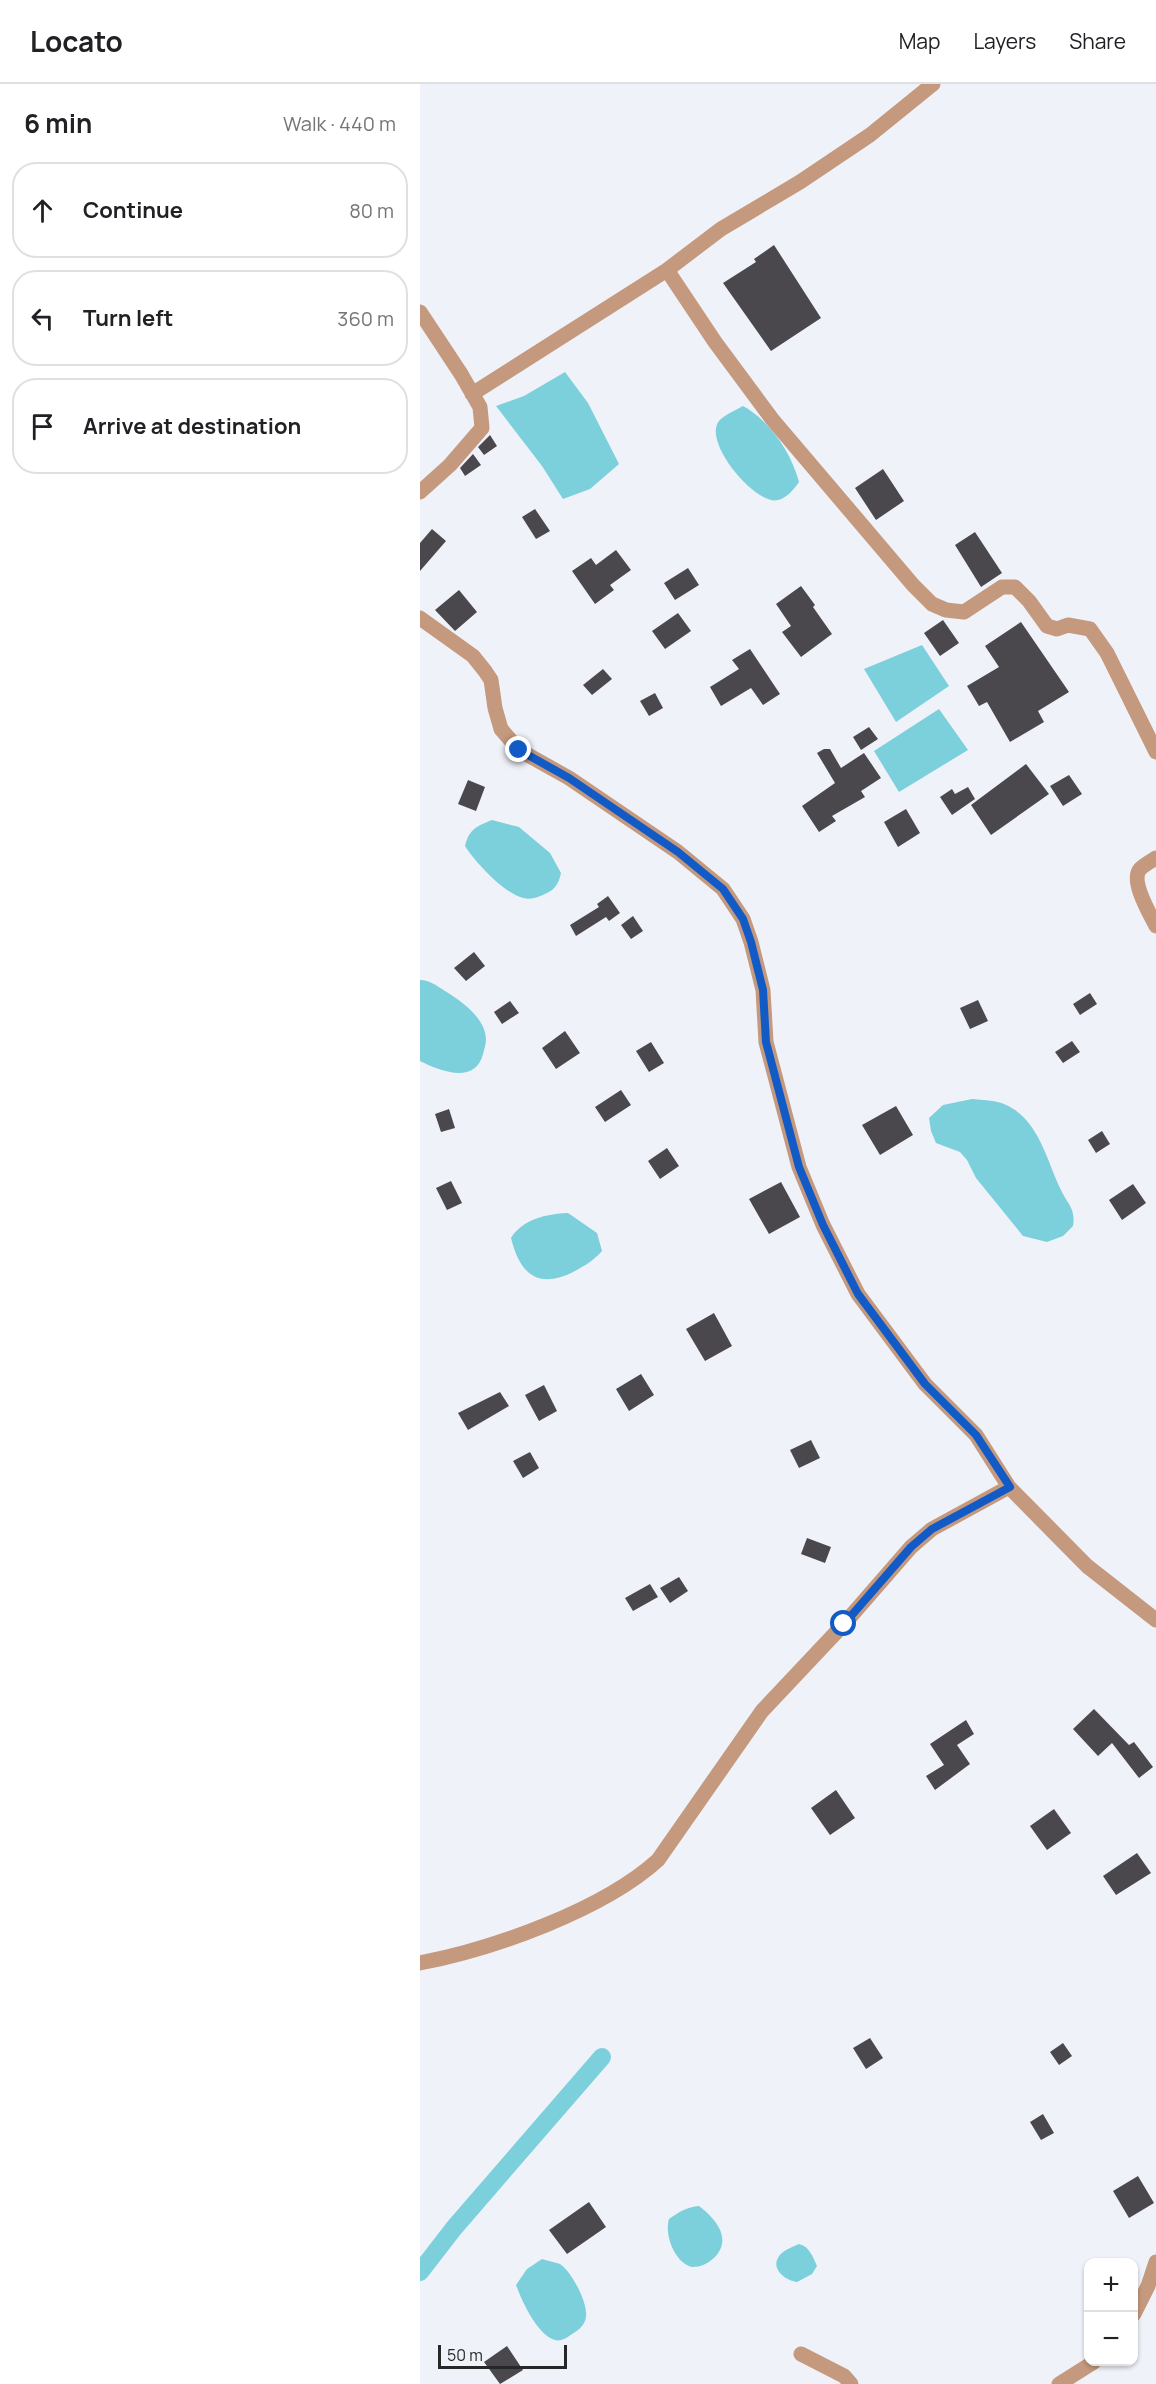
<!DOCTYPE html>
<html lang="en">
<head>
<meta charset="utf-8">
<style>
	:root { --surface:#fff; --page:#f2f2f2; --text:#202124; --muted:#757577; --line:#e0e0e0 }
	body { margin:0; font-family:Manrope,sans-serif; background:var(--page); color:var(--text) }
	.controls { position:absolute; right:18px; bottom:18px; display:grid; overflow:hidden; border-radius:12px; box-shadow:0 2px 4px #0004 }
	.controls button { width:54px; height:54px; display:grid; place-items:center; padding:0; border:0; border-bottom:2px solid var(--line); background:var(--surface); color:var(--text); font:30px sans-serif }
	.scale { position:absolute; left:18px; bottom:15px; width:129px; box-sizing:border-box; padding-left:6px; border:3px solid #262729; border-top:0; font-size:16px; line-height:21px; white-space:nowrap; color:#262729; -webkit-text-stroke:4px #eff2f9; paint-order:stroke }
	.stop { position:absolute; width:18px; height:18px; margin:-14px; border:4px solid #125bc6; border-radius:50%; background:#fff }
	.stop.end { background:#125bc6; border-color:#fff; box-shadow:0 2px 6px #0008 }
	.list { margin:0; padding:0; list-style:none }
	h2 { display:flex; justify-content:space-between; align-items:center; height:78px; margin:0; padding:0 24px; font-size:26px }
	h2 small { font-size:20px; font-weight:400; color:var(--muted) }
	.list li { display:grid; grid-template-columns:39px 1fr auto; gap:18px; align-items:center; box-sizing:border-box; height:96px; margin:0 12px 12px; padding:0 12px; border:2px solid var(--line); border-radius:24px }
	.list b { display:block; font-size:22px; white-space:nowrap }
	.list em { font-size:20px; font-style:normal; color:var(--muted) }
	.icon { flex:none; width:33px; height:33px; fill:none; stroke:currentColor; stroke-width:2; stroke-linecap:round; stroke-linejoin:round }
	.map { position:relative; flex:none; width:736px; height:2300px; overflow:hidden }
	header { display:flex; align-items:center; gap:36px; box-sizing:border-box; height:84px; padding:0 30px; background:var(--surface); border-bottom:2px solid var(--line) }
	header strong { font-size:28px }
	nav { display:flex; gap:33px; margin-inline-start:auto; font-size:21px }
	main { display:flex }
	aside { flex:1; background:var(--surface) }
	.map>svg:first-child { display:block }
</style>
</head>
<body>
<header>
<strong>Locato</strong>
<nav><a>Map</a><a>Layers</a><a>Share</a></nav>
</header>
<main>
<aside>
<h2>6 min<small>Walk · 440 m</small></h2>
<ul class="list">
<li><svg class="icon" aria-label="ahead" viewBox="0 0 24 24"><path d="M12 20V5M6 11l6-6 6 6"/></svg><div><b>Continue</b></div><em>80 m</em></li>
<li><svg class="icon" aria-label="left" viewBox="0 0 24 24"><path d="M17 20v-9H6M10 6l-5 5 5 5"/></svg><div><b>Turn left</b></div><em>360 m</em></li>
<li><svg class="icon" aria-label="arrive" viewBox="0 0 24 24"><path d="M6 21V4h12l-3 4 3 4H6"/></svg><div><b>Arrive at destination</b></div></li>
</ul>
</aside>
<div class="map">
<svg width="736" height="2300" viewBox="0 0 736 2300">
	<rect width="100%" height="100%" fill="#eff2f9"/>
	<path fill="#7bd0db" d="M145,288L168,319L199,380L170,405L143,415L122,382L76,322L104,312Z
		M323,322C350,337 371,368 379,398C374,405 367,414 358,416C336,422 282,358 299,337C304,331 316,326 323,322Z
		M502,561L529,602L476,638L444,585Z
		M519,625L548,666L479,708L454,667Z
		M72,736L99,743L130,769L141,789C139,799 135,806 125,810C118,813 112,816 103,814C85,810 55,778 45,762C49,745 57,742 72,736Z
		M0,896C10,896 17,902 25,907C41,917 66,934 66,956C66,960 64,966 63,970C55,1001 20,987 0,977Z
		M552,1015C562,1016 575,1016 584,1020C618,1034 626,1074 640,1104C647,1120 656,1124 653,1142L643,1152L627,1158L603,1152L556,1094L547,1076L540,1068L516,1059L511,1047L509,1034L523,1021Z
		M148,1129L177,1149L182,1167C174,1176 166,1181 155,1187C119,1206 100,1191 91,1154C103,1135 126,1130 148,1129Z
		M279,2122C296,2135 313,2155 294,2174C287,2180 281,2183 272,2183C255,2179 244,2151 249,2135C259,2128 267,2123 279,2122Z
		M379,2160C389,2162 393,2173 397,2182L392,2190L377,2198C367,2197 351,2186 358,2174C361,2167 372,2163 379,2160Z
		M122,2175C127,2177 135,2178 140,2180C152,2188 168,2219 166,2233C165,2241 159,2246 152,2250C148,2253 141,2258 135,2256C117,2251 102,2217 96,2201L107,2185Z"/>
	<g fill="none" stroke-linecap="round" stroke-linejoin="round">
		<path stroke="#7bd0db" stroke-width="18" d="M0,2188L34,2144L182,1973"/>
	</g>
	<path fill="#4b484d" d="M354,161L401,234L351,267L303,199L336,178L334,175Z
		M70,351L77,362L64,371L58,363Z
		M53,370L61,381L45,392L40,384Z
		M463,385L484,417L456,436L435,404Z
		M115,425L130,447L116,455L102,433Z
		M12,445L26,457L0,487V459Z
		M555,448L582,489L561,503L535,461Z
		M196,466L211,486L190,501L194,506L175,520L152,487L171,474L176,481Z
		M268,484L279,501L255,516L244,499Z
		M381,502L395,521L393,523L412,550L381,573L362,548L371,542L356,520Z
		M39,506L57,528L35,547L15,526Z
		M258,529L271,547L245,565L232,547Z
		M523,536L539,559L520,572L504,549Z
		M601,538L649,608L618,627L624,638L590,658L567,618L559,622L547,602L579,583L565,562Z
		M330,565L360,610L343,621L331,604L301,622L290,603L319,585L312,576Z
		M183,585L192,595L172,611L163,601Z
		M235,609L243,624L229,632L220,617Z
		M449,643L458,655L441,666L433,653Z
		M404,665H410L421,684L444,669L461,694L441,707L445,713L412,732L416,737L399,748L382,722L415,699L397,669Z
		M606,680L629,710L571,751L551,721Z
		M649,691L662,710L643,722L630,702Z
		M48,696L65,703L56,727L38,720Z
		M548,703L555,715L532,731L520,713L532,705L535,710Z
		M486,725L500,749L478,763L464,738Z
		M188,812L200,829L189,837L186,833L156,852L150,841L179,823L177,820Z
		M213,832L223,847L211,855L201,841Z
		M54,868L65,882L46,897L34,884Z
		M670,909L677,920L660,931L653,920Z
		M558,916L568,937L550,945L540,924Z
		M90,917L99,929L82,940L74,928Z
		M145,947L160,969L136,985L122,964Z
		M652,957L660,968L643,979L635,968Z
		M231,958L244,979L229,988L216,967Z
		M201,1006L211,1021L185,1038L175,1023Z
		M476,1022L493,1051L460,1071L442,1041Z
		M29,1025L35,1044L21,1048L15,1030Z
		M682,1047L690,1060L676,1069L668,1056Z
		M247,1064L259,1082L240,1095L228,1077Z
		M31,1097L42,1119L27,1126L16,1104Z
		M361,1098L380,1133L349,1150L329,1115Z
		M713,1100L726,1119L702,1136L689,1116Z
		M294,1229L312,1262L285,1277L266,1245Z
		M221,1290L234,1311L209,1327L196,1305Z
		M124,1301L137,1327L119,1337L105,1311Z
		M80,1308L89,1322L48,1346L38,1329Z
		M391,1356L400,1374L379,1384L370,1366Z
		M110,1368L119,1384L103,1394L93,1377Z
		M387,1454L411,1463L405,1479L381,1470Z
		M259,1493L268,1507L250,1519L240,1504Z
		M230,1500L238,1513L213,1527L205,1514Z
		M674,1625L709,1661L714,1658L733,1683L719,1694L692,1659L678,1672L653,1645Z
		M546,1636L554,1650L537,1661L550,1680L515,1706L506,1692L524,1681L510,1660Z
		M416,1706L435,1734L410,1751L391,1724Z
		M634,1725L651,1749L627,1766L610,1742Z
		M717,1769L731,1789L696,1811L683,1792Z
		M450,1954L463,1974L446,1985L433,1964Z
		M643,1959L652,1972L639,1981L630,1968Z
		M623,2030L634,2049L621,2056L610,2038Z
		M718,2092L734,2119L709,2134L693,2107Z
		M169,2118L186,2143L147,2170L129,2146Z
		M87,2262L103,2286L80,2300L64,2278Z"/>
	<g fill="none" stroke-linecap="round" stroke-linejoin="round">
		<path stroke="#c4997d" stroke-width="15" d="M247,186L301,145L380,98L450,51L513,0
			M0,228L41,290L60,323L62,344L30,381L0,408
			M52,310L247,186L295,258L352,335L493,501L512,520L526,526L544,528L582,503H595L609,517L627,542L637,545L648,541L670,545L687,569L736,668
			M0,534L53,572L65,587L71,596L75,624L81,645L99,666L149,694L258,768L303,805L323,835L331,858L343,906L346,958L379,1083L403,1141L438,1210L505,1300L556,1351L589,1403L667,1482L736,1536
			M736,774C731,777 724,781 720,785C710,797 730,830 736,842
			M0,1879C73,1865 183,1826 238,1776L342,1627L424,1540L491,1463L512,1445L589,1403
			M714,2230L728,2202L736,2178
			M381,2270L424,2292L431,2300
			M639,2300L674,2278"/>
	</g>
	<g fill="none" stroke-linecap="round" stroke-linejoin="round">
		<path stroke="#125bc6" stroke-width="8" d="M99,666L149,694L258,768L303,805L323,835L331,858L343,906L346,958L379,1083L403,1141L438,1210L505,1300L556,1351L590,1403L512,1445L491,1463L424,1540"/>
	</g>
</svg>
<div class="controls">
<button>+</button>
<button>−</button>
</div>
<div class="scale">50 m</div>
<div class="stop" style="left:424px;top:1540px"></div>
<div class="stop end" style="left:99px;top:666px"></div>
</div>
</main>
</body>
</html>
